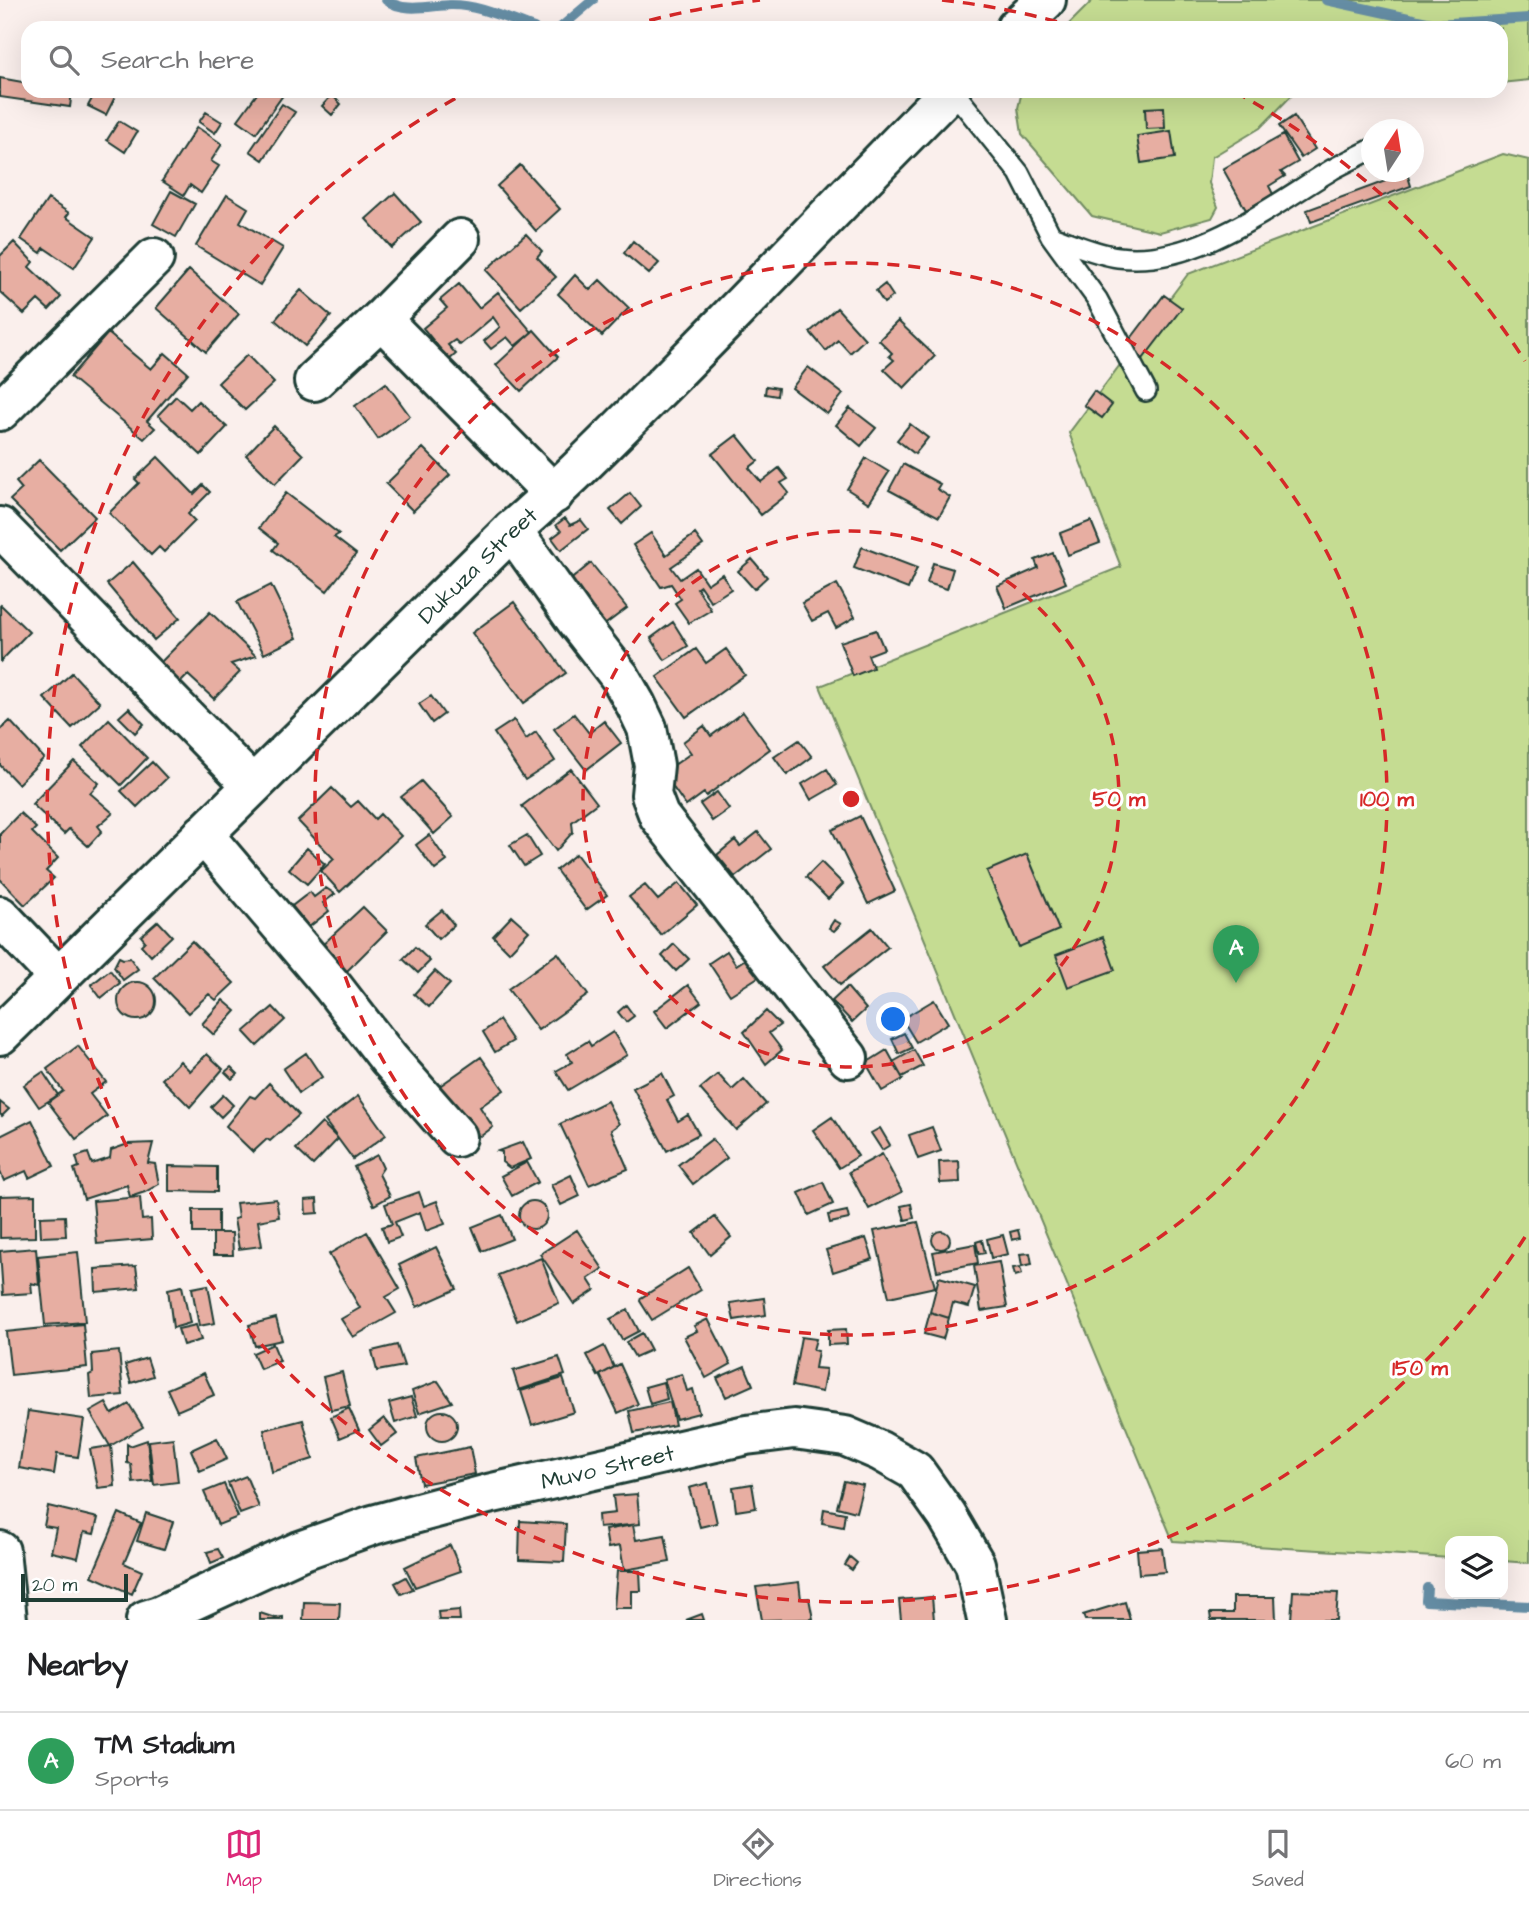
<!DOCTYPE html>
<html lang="en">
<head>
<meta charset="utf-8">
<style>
	:root { --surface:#fff; --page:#f2f2f2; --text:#202124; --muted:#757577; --line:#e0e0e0; --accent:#db2777 }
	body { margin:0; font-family:"Architects Daughter",sans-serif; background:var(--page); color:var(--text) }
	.controls { position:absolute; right:21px; bottom:21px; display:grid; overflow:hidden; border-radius:14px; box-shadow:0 7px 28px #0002 }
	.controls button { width:63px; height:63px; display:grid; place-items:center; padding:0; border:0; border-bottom:2px solid var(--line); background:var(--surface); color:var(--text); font:35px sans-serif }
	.compass { position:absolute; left:1361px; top:119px; width:63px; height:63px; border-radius:50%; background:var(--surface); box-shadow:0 7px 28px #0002; rotate:12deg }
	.scale { position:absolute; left:21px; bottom:18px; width:107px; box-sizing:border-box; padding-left:7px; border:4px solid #1f3d34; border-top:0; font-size:19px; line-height:24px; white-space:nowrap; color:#1f3d34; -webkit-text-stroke:5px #fff; paint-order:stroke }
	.you { position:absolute; left:894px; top:1020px; width:24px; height:24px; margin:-18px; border:5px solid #fff; border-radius:50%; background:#1a73e8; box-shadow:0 0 0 10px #1a73e833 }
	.badge { display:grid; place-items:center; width:46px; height:46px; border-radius:50%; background:var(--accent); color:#fff; font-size:23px; font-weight:700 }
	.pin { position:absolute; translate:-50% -58px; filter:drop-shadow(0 2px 4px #0008) }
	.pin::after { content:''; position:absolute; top:37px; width:24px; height:21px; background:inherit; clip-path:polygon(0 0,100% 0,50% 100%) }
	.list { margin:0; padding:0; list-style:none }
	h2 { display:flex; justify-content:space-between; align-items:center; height:91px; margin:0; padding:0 28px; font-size:30px }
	h2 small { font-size:23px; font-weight:400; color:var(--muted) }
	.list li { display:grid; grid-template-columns:46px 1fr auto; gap:21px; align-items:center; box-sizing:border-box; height:98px; padding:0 28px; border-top:2px solid var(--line) }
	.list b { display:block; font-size:26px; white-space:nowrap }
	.list p { margin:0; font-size:23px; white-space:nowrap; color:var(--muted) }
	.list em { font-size:23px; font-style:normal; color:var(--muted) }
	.icon { flex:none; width:38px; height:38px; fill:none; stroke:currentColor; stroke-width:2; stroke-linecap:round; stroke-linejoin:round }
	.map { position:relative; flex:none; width:1529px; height:1620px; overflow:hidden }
	.search { position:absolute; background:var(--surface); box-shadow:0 7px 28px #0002; left:21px; right:21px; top:21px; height:77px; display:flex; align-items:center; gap:18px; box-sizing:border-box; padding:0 24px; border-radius:21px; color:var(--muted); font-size:26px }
	.sheet { height:189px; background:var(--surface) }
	nav { display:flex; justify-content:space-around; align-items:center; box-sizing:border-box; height:98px; border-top:2px solid var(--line); background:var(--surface); font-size:19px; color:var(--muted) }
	nav a { display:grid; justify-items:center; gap:4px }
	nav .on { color:var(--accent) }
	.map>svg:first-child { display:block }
</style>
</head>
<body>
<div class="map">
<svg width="1529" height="1620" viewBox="0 0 1529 1620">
	<rect width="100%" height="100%" fill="#faefec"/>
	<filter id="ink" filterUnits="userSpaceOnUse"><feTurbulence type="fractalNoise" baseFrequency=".0143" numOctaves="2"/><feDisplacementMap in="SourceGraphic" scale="14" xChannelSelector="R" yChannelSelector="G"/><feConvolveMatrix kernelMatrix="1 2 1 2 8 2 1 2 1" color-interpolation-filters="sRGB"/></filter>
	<g filter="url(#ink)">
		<path fill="#c5dc92" stroke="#728c63" stroke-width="2" d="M1093,0H1529V80L1501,83V28H1065Z
			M1022,91H1296L1260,128L1212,157L1209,183L1218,207L1212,218L1160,232L1092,216L1022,134L1018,108Z
			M1503,154L1529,160V1563L1503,1561V1541H1450V1558L1173,1541L820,686L1121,567L1069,433L1188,274Z"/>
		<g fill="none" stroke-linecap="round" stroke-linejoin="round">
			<path stroke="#658da4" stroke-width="10" d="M386,0C404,13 428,6 450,5C477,4 508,19 534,28
				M1326,0L1436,24L1529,18
				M560,28L593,0
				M1427,1588L1426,1601L1529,1606"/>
		</g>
		<path fill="#e7aea2" stroke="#1f3d34" stroke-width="2" d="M0,78L28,83V91H72L70,107L0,97Z
			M96,91H104L115,97L106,115L88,106Z
			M259,91H286L256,133L238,120Z
			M332,95L341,104L332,115L322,106Z
			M282,104L295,112L263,160L250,151Z
			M1164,107L1165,128L1146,129L1145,108Z
			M206,112L222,122L215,133L199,122Z
			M1294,116L1315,149L1301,158L1279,126Z
			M119,121L137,132L125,152L107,140Z
			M197,127L222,144L211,161L219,166L201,193L190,185L184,195L162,181Z
			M1171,131L1175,158L1141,163L1137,136Z
			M1283,135L1298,162L1281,172L1285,176L1269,186L1273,194L1246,210L1223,169Z
			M520,165L560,209L536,231L497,186Z
			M1407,173L1411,186L1311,222L1307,210Z
			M171,191L195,204L176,237L153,224Z
			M395,193L421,222L392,248L366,219Z
			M227,195L248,208L240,222L283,248L260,285L196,246Z
			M48,199L69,213L66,217L95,237L74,268L44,248L41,253L21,239Z
			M526,234L542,251L537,257L556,277L521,308L486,270Z
			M633,241L659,263L649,274L624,253Z
			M14,242L33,262L29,267L61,297L49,310L38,300L24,314L0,292V256Z
			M189,270L239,314L206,352L156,308Z
			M575,275L590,290L600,280L629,308L602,336L558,294Z
			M459,284L479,308L498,292L532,332L515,346L507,337L491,349L484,341L500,327L493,317L460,345L455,340L448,345L456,354L449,360L423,328L447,308L440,300Z
			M885,284L893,296L884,303L876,291Z
			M301,290L331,316L305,346L275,320Z
			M1164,295L1182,308L1143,359L1126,345Z
			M837,308L865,339L850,353L838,340L826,351L810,332Z
			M898,321L935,356L904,388L884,369L894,360L889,356L892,353L879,340Z
			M534,330L558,357L521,391L496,365Z
			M108,333L151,369L165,353L188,373L147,421L155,428L144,439L70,377Z
			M247,355L274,383L245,410L218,383Z
			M808,367L843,394L827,414L792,388Z
			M386,383L410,416L378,439L355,406Z
			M766,386L778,388L777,396L765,394Z
			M1094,391L1112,405L1102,418L1084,405Z
			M176,396L190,409L198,401L227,427L201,455L158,415Z
			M850,408L876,428L861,446L836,425Z
			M910,424L928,438L915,454L897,440Z
			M274,426L303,455L275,484L246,455Z
			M737,435L758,461L749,468L761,482L779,468L788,479L781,483L789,493L761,515L712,454Z
			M423,448L450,475L413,511L386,484Z
			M158,457L194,494L203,485L210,492L188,514L195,521L164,552L159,547L151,555L109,513L139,483L135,479Z
			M866,458L889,472L869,503L847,489Z
			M39,460L95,517L60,550L10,500L22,489L16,482Z
			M903,464L940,484L937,489L950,497L939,517L889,490Z
			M286,493L339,534L334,537L356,554L327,591L273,550L278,543L259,528Z
			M630,493L641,507L622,524L610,510Z
			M565,518L570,525L581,520L588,529L561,550L552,538L561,531L556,525Z
			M1091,521L1100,543L1068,555L1060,533Z
			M651,533L666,555L695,534L703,545L671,567L680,579L696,568L707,584L722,574L731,589L711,602L700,586L697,588L711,610L689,623L675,603L681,599L671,584L661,587L633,545Z
			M862,547L917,568L908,589L854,568Z
			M1053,553L1066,583L1006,608L997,586L1038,568L1035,560Z
			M752,559L767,577L754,589L738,571Z
			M133,562L180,618L154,640L107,584Z
			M591,563L627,608L603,626L568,582Z
			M933,563L953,569L947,589L927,583Z
			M837,584L855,617L836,628L828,613L812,621L802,603Z
			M271,585L297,638L264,654L237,602Z
			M514,602L566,673L524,703L472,633Z
			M1,605L29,632L1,661L0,606Z
			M210,612L256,656L231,664L240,672L214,699L188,675L179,684L159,664Z
			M673,622L688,646L665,660L651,638Z
			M876,630L884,649L868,655L873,668L853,676L840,642Z
			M696,649L706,663L726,649L745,675L686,717L657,677Z
			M72,673L100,703L72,728L44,698Z
			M431,696L444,714L432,723L419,704Z
			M129,708L144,724L135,733L119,717Z
			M743,712L770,749L706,796L704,793L686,806L663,773L691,753L683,742L704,726L711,736Z
			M574,714L589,733L604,721L621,743L586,770L554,729Z
			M109,719L147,758L121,785L82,747Z
			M514,720L526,739L536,732L555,761L525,780L494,733Z
			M10,721L44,758L18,784L0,765V730Z
			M799,740L812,757L787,775L774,757Z
			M74,761L99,783L90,793L113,813L98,826L102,831L88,846L69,829L64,834L32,804Z
			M152,762L167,778L137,807L121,791Z
			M571,769L597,803L572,822L573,832L556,851L522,806Z
			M827,769L837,785L811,800L802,784Z
			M421,781L453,817L434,834L401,797Z
			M332,788L351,807L358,801L375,819L380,814L401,836L340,892L321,871L334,859L298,821Z
			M717,792L729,809L712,821L700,804Z
			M20,813L36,828L32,832L58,858L46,871L54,878L25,905L0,879V834Z
			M860,816L895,891L868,904L832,830Z
			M758,832L771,849L735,877L717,855L735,840L740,846Z
			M429,835L447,861L435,870L416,845Z
			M527,835L540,856L524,866L510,845Z
			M307,848L325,864L307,884L289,869Z
			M576,854L607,895L586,910L556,870Z
			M1027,854L1059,930L1019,947L987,871Z
			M821,862L843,884L828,899L806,877Z
			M679,883L697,905L661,935L629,897L645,885L658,900Z
			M326,888L335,894L323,903L329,911L309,927L292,906L310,892L314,897Z
			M363,907L387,931L343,975L319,948Z
			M442,910L454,925L438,939L425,924Z
			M512,916L529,931L509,952L493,936Z
			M834,920L841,924L834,931L829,928Z
			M158,921L172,936L151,956L141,945L145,941L141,936Z
			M872,928L888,947L840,985L824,966Z
			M1103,937L1115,970L1068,987L1056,955Z
			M192,941L234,983L216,1000L209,994L188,1013L154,978Z
			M674,944L689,959L676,971L662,956Z
			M415,947L430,961L418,973L403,959Z
			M727,951L736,965L753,954L766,972L730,995L709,963Z
			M558,953L588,995L538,1030L508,989Z
			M119,957L123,959L130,958L138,969L123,980L114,967Z
			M110,970L120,983L101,998L91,985Z
			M435,971L450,984L429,1007L414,994Z
			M118 1001a19 19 0 1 1 38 0a19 19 0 1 1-38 0Z
			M688,985L701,1002L667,1028L654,1011Z
			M847,987L866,1009L852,1022L832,1001Z
			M223,1000L236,1011L214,1035L202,1024Z
			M934,1000L948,1023L916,1042L902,1019Z
			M626,1005L634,1016L626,1022L618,1012Z
			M273,1007L285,1020L257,1046L244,1032Z
			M766,1011L780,1025L769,1033L782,1050L766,1064L744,1032Z
			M499,1020L513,1041L495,1052L483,1032Z
			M613,1032L627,1055L568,1090L556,1071L572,1062L567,1054L588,1041L591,1046Z
			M904,1033L912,1048L899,1054L892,1039Z
			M78,1046L106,1082L90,1094L107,1116L76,1139L48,1102L63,1091L47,1069Z
			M887,1050L903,1079L882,1091L866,1063Z
			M914,1050L923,1066L902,1077L893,1062Z
			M306,1053L322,1077L299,1093L283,1069Z
			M207,1054L223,1069L190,1107L162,1079L180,1061L190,1071Z
			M481,1057L504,1090L480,1107L493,1127L481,1136L465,1133L434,1090Z
			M231,1067L238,1074L232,1079L225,1072Z
			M43,1072L58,1095L39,1107L24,1085Z
			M662,1073L674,1096L667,1100L678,1121L688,1115L699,1134L667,1151L633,1088Z
			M718,1074L732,1090L744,1079L766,1104L736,1130L700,1089Z
			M269,1083L299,1115L270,1141L267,1139L253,1152L226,1126L250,1096L255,1098Z
			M223,1095L233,1105L221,1117L211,1107Z
			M358,1096L386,1135L353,1159L325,1121Z
			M607,1101L619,1124L611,1130L628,1169L589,1185L560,1124Z
			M0,1102L9,1109L2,1116L0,1114Z
			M832,1117L858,1156L839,1168L813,1130Z
			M32,1120L54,1166L29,1178L26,1171L4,1181L0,1172V1136Z
			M322,1123L338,1139L313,1165L296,1149Z
			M932,1127L941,1151L918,1159L909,1135Z
			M880,1128L890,1145L882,1150L871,1133Z
			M712,1139L727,1158L693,1184L678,1165Z
			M523,1142L531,1159L510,1168L502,1162V1152L498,1151Z
			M153,1143L148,1163L155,1164L159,1184L145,1192L130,1197L127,1185L84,1199L74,1169L79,1167L76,1157L88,1153L92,1164L110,1158L111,1150L128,1144Z
			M882,1154L902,1192L869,1209L849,1172Z
			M377,1155L383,1168L379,1174L390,1196L374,1205L354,1167Z
			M959,1161L960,1182L940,1183L939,1162Z
			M527,1162L538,1182L512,1196L501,1176Z
			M169,1166L217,1167V1192L169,1191Z
			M571,1175L580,1196L561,1205L551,1185Z
			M823,1182L833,1204L809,1215L799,1193Z
			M419,1192L424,1206L437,1201L445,1224L426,1231L420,1212L395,1222L401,1237L387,1242L382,1227L392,1224L385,1204Z
			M35,1195V1237L0,1238V1196Z
			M140,1197L142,1220L151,1219L152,1239L97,1244L93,1201Z
			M276,1199L279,1217L258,1221L262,1246L239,1249L234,1219L238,1218L236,1203Z
			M317,1199L318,1213L306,1214L305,1200Z
			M519 1215a14 14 0 1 1 28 0a14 14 0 1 1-28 0Z
			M911,1204L914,1218L905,1220L901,1206Z
			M193,1210H218V1233H193Z
			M847,1211L849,1219L830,1223L828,1215Z
			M502,1215L512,1239L482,1251L472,1227Z
			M65,1216L66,1236L41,1237L40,1217Z
			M715,1217L731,1237L710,1255L694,1233Z
			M918,1222L935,1287L889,1297L874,1231Z
			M577,1230L603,1269L588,1279L595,1290L574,1304L540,1254Z
			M1018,1230L1020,1238L1012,1240L1010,1232Z
			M932 1240a9 9 0 1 1 18 0a9 9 0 1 1-18 0Z
			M367,1232L400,1289L386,1297L396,1313L353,1337L341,1319L360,1308L329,1254Z
			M213,1233H232L233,1255H213Z
			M1003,1235L1008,1254L991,1258L987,1239Z
			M866,1238L873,1259L833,1272L826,1250Z
			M982,1240L985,1253L979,1254L976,1242Z
			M975,1244L978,1263L937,1271L933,1252Z
			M436,1247L457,1289L417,1307L399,1265Z
			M36,1248L39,1285L31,1283L32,1293L3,1295L0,1251Z
			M78,1252L85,1322L45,1325L38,1256Z
			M1030,1253L1032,1264L1022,1266L1020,1254Z
			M541,1258L559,1303L517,1321L498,1275Z
			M999,1262L1007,1307L981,1311L974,1266Z
			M136,1266L139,1288L96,1292L95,1269Z
			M1020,1267L1022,1274L1015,1276L1013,1268Z
			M688,1268L701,1290L652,1320L640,1301L641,1298Z
			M939,1277L975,1287L969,1307L953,1303L949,1318L930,1312Z
			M208,1285L215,1323L199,1326L192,1288Z
			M182,1286L190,1323L173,1328L168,1289Z
			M764,1298L766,1315L734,1320L730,1303Z
			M628,1310L639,1331L622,1340L610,1319Z
			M930,1312L949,1318L943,1339L924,1334Z
			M276,1318L282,1340L255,1346L249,1325Z
			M708,1319L731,1364L706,1378L684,1337L697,1331L694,1326Z
			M83,1324L87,1367L11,1375L6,1332Z
			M196,1325L201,1340L183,1345L178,1329Z
			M846,1329L847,1344L828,1345V1330Z
			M642,1333L651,1350L635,1357L626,1342Z
			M801,1337L816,1339L813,1350L818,1351L815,1368L826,1369L822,1392L792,1386Z
			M273,1344L280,1361L260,1369L253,1353Z
			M397,1345L404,1366L377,1371L372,1351Z
			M604,1346L614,1367L598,1376L587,1355Z
			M119,1351L123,1395L91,1398L89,1375L93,1373L92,1354Z
			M559,1357L565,1375L519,1390L513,1371Z
			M147,1358L153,1376L131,1383L125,1365Z
			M620,1364L638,1404L618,1413L600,1375Z
			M745,1366L753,1385L726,1397L717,1378Z
			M342,1372L350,1406L331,1410L323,1377Z
			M204,1373L214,1395L177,1411L167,1389Z
			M682,1374L687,1391L693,1389L699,1413L676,1419L664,1379Z
			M563,1378L574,1412L532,1425L521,1391Z
			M438,1381L452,1402L419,1413L412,1391Z
			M663,1382L667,1399L650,1404L645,1387Z
			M411,1397L417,1416L395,1423L389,1403Z
			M670,1402L675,1425L634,1433L629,1411Z
			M106,1403L112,1414L129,1404L143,1427L110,1446L90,1412Z
			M349,1408L359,1430L340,1438L331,1417Z
			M28,1411L84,1419L78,1457L57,1454L54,1474L19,1468Z
			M427 1426a15 15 0 1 1 30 0a15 15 0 1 1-30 0Z
			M384,1418L397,1434L381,1446L369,1430Z
			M303,1420L313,1459L272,1472L264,1430Z
			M173,1438L178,1482L154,1485L149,1441Z
			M217,1438L227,1459L200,1471L191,1450Z
			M147,1440L152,1481L133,1483L131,1464L127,1463V1444L130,1446Z
			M111,1446L115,1486L98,1488L90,1449Z
			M470,1447L475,1474L421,1484L416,1458Z
			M246,1476L259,1507L240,1514L228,1483Z
			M844,1481L863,1485L856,1512L837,1507Z
			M708,1483L717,1523L700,1527L689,1488Z
			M224,1484L238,1517L218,1525L204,1492Z
			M752,1484L756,1508L736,1511L733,1487Z
			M637,1494L640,1524L599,1528L598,1515L615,1513L613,1496Z
			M48,1506L98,1518L94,1534L84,1532L78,1558L51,1552L56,1528L44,1526Z
			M824,1509L845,1513L843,1527L822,1523Z
			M119,1513L141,1523L124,1563L142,1571L132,1594L92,1576Z
			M146,1513L173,1522L164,1549L137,1541Z
			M520,1521L566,1524L564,1562L519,1560Z
			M633,1525L636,1540L665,1535L670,1562L624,1570L620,1546L608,1548L605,1530Z
			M450,1545L461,1571L415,1587L405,1567Z
			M1162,1548L1165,1572L1139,1574L1137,1550Z
			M218,1549L223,1558L211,1563L207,1552Z
			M850,1557L857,1563L852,1570L845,1565Z
			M617,1571H640L641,1591H632V1608H614Z
			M406,1577L413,1589L401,1594L395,1583Z
			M799,1582L801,1599L809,1598L813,1619L762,1620L756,1587Z
			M1293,1591L1338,1593L1336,1620H1291Z
			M932,1597L934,1620H901L899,1600Z
			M1233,1597H1275L1276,1620H1211L1210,1613H1233Z
			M304,1602L340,1603L339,1620H303Z
			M1125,1602L1130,1620H1085L1083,1615Z
			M459,1610L460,1620H439L438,1612Z
			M260,1613L275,1618L283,1617V1620H260Z
			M702,1614L704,1620H686Z"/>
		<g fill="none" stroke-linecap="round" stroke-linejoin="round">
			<g stroke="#1f3d34" stroke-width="24">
				<path id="service" d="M953,91L1019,173L1051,236L1097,299L1146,391
					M1051,236C1072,243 1095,254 1118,257C1195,267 1271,206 1333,169C1346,162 1359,156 1372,149"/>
			</g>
			<g stroke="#1f3d34" stroke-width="44">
				<g id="minor">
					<path d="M381,319L554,494"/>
					<path d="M314,381L381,319L460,239"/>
					<path d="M0,411L154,258"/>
					<path d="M0,527L252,785"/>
					<path d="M512,530L575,619L620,677L636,705L647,728L654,765L651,795L659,816L848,1058"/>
					<path d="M203,834L333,987L388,1058L457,1137"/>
					<path d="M0,916L58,977"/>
					<path d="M0,1551L7,1620"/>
					<path id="s1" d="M146,1620L159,1616L300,1551L373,1525L488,1494L746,1435L794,1429L845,1436L880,1451L915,1471L947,1516L975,1564L987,1620"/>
				</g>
			</g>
			<g stroke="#1f3d34" stroke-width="44">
				<g id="secondary">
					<path d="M1016,28L1046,0"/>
					<path id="s2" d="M0,1035L512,530C562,487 607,441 654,394C754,294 850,191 950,91"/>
				</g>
			</g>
			<use href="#service" stroke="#fff" stroke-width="19"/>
			<use href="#minor" stroke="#fff" stroke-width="38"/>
			<use href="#secondary" stroke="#fff" stroke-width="38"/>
		</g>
	</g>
	<g fill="none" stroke="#d62828" stroke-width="3.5" stroke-dasharray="12 9">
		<circle cx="851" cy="799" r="268"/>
		<circle cx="851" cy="799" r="536"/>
		<path d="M1525 1237A804 804 0 1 1 467 92M629 26A804 804 0 0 1 760 0M942 0A804 804 0 0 1 1073 26M1235 92A804 804 0 0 1 1525 361"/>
	</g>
	<g text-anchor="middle" stroke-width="6" stroke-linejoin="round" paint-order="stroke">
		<g font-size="23" fill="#1f3d34" stroke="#fff">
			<text dy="8" stroke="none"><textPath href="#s2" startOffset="670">Dukuza Street</textPath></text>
			<text dy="8" stroke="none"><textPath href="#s1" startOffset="488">Muvo Street</textPath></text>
		</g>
	</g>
	<circle cx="851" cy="799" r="10" fill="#d62828" stroke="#fff" stroke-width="3.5"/>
	<g font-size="21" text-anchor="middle" font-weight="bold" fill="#d62828" stroke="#fff" stroke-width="6" stroke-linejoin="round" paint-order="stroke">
		<text x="1119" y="806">50 m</text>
		<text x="1387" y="806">100 m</text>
		<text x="1420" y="1375">150 m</text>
	</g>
</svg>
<div class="controls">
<button><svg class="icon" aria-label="layers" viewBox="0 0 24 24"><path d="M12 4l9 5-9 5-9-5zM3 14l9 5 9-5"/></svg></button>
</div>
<svg class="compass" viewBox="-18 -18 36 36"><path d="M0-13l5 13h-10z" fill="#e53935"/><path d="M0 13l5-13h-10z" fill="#757577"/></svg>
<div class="scale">20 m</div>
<div class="you"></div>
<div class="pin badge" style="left:1236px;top:983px;background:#2e9e5b">A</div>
<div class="search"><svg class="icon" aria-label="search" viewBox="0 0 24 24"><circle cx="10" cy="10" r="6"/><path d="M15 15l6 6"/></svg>Search here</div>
</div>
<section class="sheet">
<h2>Nearby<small></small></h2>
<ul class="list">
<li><span class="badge" style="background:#2e9e5b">A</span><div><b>TM Stadium</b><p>Sports</p></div><em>60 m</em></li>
</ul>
</section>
<nav>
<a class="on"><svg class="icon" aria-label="map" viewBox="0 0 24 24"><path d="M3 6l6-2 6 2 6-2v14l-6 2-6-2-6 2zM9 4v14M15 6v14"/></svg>Map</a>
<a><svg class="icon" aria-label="directions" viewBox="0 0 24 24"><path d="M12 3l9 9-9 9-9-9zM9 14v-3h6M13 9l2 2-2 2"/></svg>Directions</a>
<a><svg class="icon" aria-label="saved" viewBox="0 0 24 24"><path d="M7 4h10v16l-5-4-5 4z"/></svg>Saved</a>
</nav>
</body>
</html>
